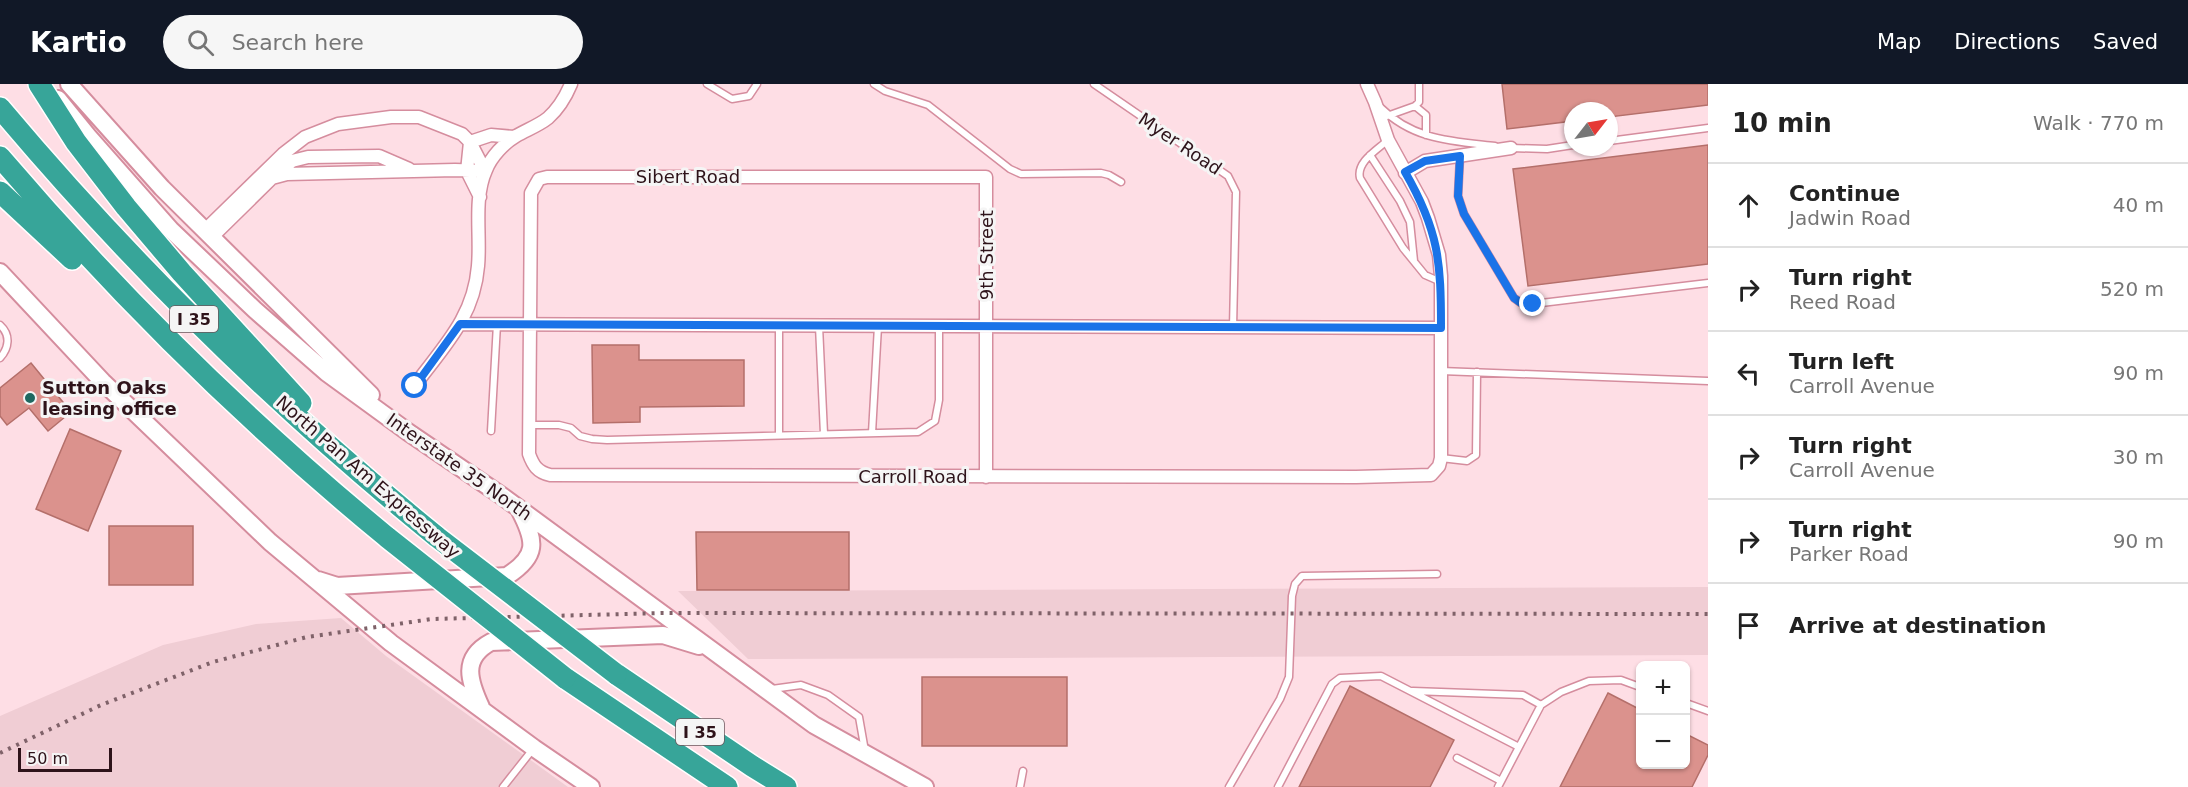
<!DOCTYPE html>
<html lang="en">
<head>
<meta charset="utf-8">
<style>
	:root { --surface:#fff; --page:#f6f6f6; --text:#222; --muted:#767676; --line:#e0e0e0; --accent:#111827 }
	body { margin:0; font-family:"DejaVu Sans",sans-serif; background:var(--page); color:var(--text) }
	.controls { position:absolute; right:18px; bottom:18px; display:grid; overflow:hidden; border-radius:9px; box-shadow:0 2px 4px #0004 }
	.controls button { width:54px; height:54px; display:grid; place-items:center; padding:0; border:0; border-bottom:2px solid var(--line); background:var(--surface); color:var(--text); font:30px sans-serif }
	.compass { position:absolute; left:1564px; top:18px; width:54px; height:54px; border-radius:50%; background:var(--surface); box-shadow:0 2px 4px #0004; rotate:59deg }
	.scale { position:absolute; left:18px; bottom:15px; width:94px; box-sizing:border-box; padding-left:6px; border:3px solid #2e131a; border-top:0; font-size:16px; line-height:21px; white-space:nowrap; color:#2e131a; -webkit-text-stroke:4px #f5f5f5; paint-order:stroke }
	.stop { position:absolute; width:18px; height:18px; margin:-14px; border:4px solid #1a73e8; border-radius:50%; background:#fff }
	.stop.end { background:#1a73e8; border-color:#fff; box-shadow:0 2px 6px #0008 }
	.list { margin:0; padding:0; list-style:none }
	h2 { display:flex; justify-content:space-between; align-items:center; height:78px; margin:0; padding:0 24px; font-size:26px }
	h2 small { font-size:20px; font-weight:400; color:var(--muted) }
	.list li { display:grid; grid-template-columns:39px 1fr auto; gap:18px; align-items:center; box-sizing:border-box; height:84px; padding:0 24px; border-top:2px solid var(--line) }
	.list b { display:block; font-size:22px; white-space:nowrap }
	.list p { margin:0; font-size:20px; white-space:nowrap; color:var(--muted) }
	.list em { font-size:20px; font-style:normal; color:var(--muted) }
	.icon { flex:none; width:33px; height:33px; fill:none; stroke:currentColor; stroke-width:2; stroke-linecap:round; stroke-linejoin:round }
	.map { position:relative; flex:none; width:1708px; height:703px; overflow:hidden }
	header { display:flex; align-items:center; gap:36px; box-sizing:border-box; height:84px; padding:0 30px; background:var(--accent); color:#fff }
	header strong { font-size:28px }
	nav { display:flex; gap:33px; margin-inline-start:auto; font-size:21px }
	.search { width:420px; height:54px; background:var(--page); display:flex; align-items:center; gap:15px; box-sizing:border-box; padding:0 21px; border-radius:33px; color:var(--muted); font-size:22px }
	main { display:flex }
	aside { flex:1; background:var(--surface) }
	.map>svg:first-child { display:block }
</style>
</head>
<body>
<header>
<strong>Kartio</strong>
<div class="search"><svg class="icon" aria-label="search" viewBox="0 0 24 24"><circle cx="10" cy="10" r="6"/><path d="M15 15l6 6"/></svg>Search here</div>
<nav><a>Map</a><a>Directions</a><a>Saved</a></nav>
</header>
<main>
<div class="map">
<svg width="1708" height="703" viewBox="0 0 1708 703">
	<rect width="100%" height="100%" fill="#fedee5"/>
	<path fill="#f0cdd4" d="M1708,503V571L748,575L678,507Z
		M341,534L386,572L568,703H0V632L163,561L256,540Z"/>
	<path fill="#db928d" stroke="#b46f6a" stroke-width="1.5" d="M1502,0H1708V21L1609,33V27H1573V37L1507,45Z
		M1708,61V180L1528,202L1513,85Z
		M592,261H639V276H744V322L640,323V338L593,339Z
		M31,279L71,328L48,347L29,324L7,341L0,332V304Z
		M70,345L121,367L88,447L36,425Z
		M109,442H193V501H109Z
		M696,448H849V506H697Z
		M922,593H1067V662H922Z
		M1350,602L1454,656L1430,703H1299Z
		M1608,609L1641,626V681H1686V650L1708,661V671L1692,703H1560Z"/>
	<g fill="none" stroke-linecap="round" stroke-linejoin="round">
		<g stroke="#d58d9e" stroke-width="9">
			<path id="service" d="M707,0L732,15L749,12L757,0
				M874,0L885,7L928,21L1010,85L1021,90L1101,89L1109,91L1121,98
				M1094,0L1228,92L1236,108L1233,244
				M1415,22L1426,31V51
				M1380,23C1413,56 1451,57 1495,62
				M1387,32L1415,22L1419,18V0
				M1388,56C1377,66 1356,78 1360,94L1403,164L1425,191L1441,198
				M1609,57L1708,44
				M1511,64L1547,65L1573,61
				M1370,71L1400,117L1410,138L1414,177
				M1460,72L1458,112L1464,130L1514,214L1521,219L1533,220L1708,199
				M0,241C11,251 9,264 0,274
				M819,242L824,350
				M1441,287L1708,297
				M530,341H559L571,344L580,352L592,355L607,356L918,348L935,337L939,316V243
				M491,347L497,240
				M872,349L878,242
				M779,351V242
				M1441,374L1467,377L1476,371L1477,288
				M772,605L801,601L828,611L859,633L865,667
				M1413,607L1523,611L1541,621
				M1686,619L1708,627
				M1457,674L1501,697
				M503,703L533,665
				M1020,703L1023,687
				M1229,703L1280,615L1289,593L1292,512L1295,500L1302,492L1437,490
				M1278,703L1332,600L1340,594L1381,592L1519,663
				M1498,703L1541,621L1561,608L1589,597L1621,596L1640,603"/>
		</g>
		<g stroke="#d58d9e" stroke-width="15">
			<path id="minor" d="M1405,89L1425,77L1511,64
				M276,91L292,77L308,73L379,72L409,85
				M480,113L467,87L470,58L491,51L514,53
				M204,147L283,70L305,53L338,40L391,33H419L462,50L470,58L485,87L455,86L287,90L272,94L211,154
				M460,240L1441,244
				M415,301C444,262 474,233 478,182C481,151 473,115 486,86C491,73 504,59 516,52C526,46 538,42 548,34C558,25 566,12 571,0
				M986,393V93H547L539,95L531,109L529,370C533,381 537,388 550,391L1356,393L1431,391L1439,382L1441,374V192L1439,171L1428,134L1422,118L1388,56L1375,18L1367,0"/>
		</g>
		<g stroke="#d58d9e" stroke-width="20">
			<path id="secondary" d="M69,0L162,104L371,311
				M58,15L88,52L171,146L255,226L327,289L408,348L502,412L814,641L925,703
				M0,188L103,298L270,458L391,559L534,664L591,703
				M318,496L337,502L507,492C538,472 536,458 520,427
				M481,623C469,597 461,574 491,558L663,551L699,562"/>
		</g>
		<g stroke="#fff" stroke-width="24">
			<path id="motorway" d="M39,0L76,58L126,123L182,189L301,319
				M0,24C132,181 278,324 437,453
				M0,73C118,211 248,339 388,454
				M0,108L72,175
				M616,590L752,682L786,703
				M565,594L727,703"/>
		</g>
		<use href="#service" stroke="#fff" stroke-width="6"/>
		<use href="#minor" stroke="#fff" stroke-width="12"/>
		<use href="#secondary" stroke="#fff" stroke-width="16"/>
		<use href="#motorway" stroke="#37a599" stroke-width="21"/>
		<path stroke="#7f6269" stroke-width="4" stroke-dasharray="3 6" stroke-linecap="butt" d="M0,669L101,621L213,578L307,553L432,535L663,529L1708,530"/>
		<g stroke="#fff" stroke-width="24" stroke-linecap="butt">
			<path id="motorway-bridge" d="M437,453L616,590
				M388,454L565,594"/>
		</g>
		<use href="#motorway-bridge" stroke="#37a599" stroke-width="21"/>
	</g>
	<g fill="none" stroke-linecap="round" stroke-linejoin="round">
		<path stroke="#1a73e8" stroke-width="8" d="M415,302L460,240L1441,244C1441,178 1439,147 1405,88L1425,77L1460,72L1458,112L1464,130L1514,214L1521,219L1533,220"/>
	</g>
	<circle fill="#1f6860" stroke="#f5f5f5" stroke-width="2" cx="30" cy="314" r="6"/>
	<g text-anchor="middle" stroke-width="6" stroke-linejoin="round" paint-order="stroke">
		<g fill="#f5f5f5" stroke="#6a575c" stroke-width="1.5">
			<rect x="170" y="222" width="48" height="26" rx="4.5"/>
			<rect x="676" y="635" width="48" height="26" rx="4.5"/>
		</g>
		<g font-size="16" font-weight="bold" fill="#2e131a">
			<text x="194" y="241">I 35</text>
			<text x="700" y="654">I 35</text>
		</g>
		<g font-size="18" fill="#2e131a" stroke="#f5f5f5">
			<text transform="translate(1180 60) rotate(34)" y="6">Myer Road</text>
			<text x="688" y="99">Sibert Road</text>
			<text transform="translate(987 171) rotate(-90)" y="6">9th Street</text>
			<text transform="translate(459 383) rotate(35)" y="6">Interstate 35 North</text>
			<text transform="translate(368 393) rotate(41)" y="6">North Pan Am Expressway</text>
			<text x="913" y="399">Carroll Road</text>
		</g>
		<g font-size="18" font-weight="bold" fill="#2e131a" stroke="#f5f5f5" text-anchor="start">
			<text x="42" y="310">Sutton Oaks<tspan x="42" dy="21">leasing office</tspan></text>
		</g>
	</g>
</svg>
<div class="controls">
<button>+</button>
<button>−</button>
</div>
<svg class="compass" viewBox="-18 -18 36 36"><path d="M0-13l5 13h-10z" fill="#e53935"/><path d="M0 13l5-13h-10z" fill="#767676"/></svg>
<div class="scale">50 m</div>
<div class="stop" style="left:415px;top:302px"></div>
<div class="stop end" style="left:1533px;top:220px"></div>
</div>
<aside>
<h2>10 min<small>Walk · 770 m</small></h2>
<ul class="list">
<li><svg class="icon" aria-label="ahead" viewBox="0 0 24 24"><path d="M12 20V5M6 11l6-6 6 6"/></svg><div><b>Continue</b><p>Jadwin Road</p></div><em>40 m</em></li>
<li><svg class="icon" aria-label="right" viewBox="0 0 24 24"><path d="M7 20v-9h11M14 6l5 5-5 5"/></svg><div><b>Turn right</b><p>Reed Road</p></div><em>520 m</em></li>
<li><svg class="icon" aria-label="left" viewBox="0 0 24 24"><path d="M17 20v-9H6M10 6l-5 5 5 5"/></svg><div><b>Turn left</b><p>Carroll Avenue</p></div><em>90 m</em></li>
<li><svg class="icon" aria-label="right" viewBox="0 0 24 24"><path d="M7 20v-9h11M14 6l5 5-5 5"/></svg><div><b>Turn right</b><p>Carroll Avenue</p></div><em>30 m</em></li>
<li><svg class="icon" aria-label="right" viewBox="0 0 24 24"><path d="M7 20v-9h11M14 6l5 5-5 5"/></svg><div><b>Turn right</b><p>Parker Road</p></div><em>90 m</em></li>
<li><svg class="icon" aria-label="arrive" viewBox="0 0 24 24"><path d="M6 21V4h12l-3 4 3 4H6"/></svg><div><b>Arrive at destination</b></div></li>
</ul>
</aside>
</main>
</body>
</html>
